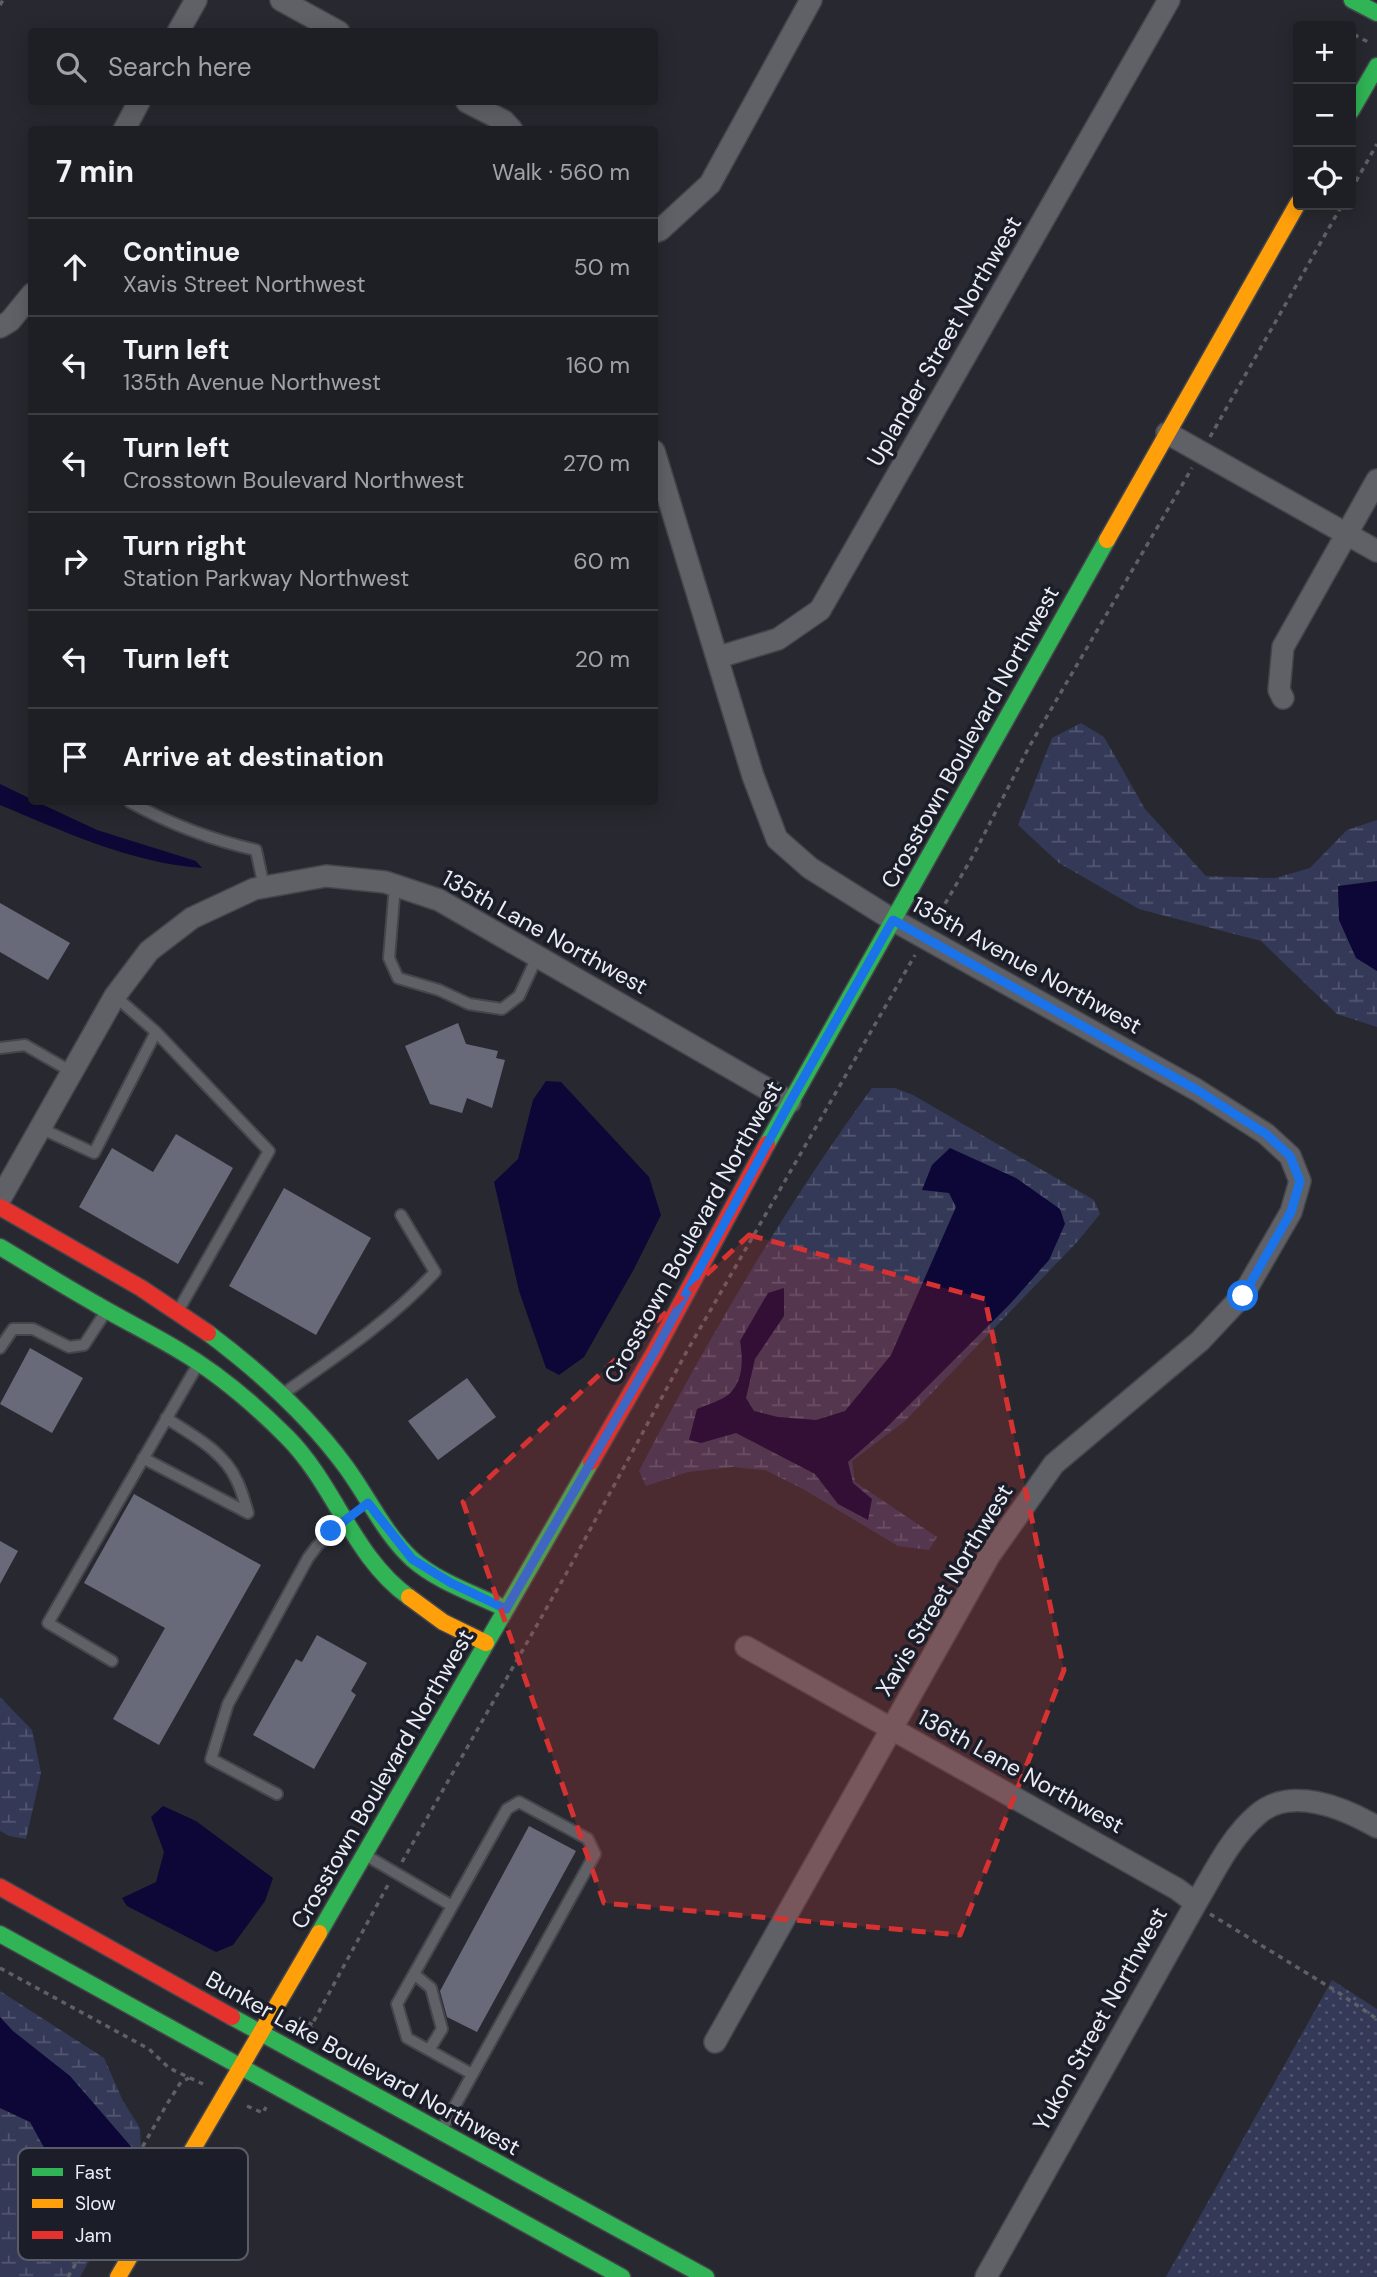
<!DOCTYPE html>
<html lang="en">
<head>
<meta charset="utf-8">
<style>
	:root { --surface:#1e1f24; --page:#26272c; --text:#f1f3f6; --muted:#a1a2a6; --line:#3c3d41 }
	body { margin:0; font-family:"DM Sans",sans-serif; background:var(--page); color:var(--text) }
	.controls { position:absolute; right:21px; top:21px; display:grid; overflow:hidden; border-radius:7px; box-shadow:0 4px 18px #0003 }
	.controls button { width:63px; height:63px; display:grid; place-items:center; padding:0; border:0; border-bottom:2px solid var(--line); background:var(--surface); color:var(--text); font:35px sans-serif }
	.stop { position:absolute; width:21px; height:21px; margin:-16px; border:5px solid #1a73e8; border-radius:50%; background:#fff }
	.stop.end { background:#1a73e8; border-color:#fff; box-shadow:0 2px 7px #0008 }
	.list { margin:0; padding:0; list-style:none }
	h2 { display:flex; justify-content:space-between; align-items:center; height:91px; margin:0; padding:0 28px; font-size:30px }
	h2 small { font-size:23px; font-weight:400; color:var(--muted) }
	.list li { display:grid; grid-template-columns:46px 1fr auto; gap:21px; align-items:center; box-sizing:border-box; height:98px; padding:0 28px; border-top:2px solid var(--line) }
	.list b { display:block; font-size:26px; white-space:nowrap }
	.list p { margin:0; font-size:23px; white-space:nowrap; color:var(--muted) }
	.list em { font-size:23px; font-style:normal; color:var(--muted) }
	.icon { flex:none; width:38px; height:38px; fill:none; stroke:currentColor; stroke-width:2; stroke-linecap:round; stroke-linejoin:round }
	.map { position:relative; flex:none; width:1377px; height:2277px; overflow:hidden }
	.search { position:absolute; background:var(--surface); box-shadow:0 4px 18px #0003; left:28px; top:28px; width:630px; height:77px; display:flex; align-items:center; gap:18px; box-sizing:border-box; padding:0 24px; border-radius:7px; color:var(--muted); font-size:26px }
	.panel { position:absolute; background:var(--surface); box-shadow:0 4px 18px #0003; left:28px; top:126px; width:630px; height:679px; border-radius:7px }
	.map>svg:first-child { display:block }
</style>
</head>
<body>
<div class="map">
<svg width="1377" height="2277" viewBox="0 0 1377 2277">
	<defs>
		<pattern id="grass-dots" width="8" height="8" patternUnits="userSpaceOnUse" patternTransform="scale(1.75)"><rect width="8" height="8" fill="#343957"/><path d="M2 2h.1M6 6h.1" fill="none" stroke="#525670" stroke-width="1.8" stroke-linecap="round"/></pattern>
		<pattern id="wetland-marsh" width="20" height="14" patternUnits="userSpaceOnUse" patternTransform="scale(1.75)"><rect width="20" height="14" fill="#343957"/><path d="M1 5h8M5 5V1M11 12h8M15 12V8" fill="none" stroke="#525670"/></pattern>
	</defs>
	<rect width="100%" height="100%" fill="#282930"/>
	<path fill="url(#grass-dots)" d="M1332,1980L1377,2009V2277H1166Z"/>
	<path fill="url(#wetland-marsh)" d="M1081,723L1104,737L1145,809L1206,876L1275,878L1310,868L1347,830L1377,820V1027L1337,1014L1261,941L1139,909L1059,863L1018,825L1052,738Z
		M872,1088H895L913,1095L1094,1200L1100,1214L1078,1241L905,1421L852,1461L855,1482L937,1537L929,1550L898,1546L803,1489L765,1470L733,1467L688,1472L646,1486L639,1471C708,1339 784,1208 872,1088Z
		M0,1697L32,1730L41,1773L26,1839L9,1836L0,1831Z
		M0,1991L104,2058L123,2101L140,2128L142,2168L80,2277H0Z"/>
	<path fill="#0c0736" d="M0,784L31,799L32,802H37L97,830L196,861L202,868C131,863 65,832 0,805Z
		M1377,881V971L1356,958L1339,920L1338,886Z
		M546,1081L561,1082L649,1177L661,1215L634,1269L584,1357L559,1375L546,1368L519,1291L494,1182L518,1159L533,1100Z
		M950,1148L1016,1178L1060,1209L1065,1224L1049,1260L1009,1305L884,1430L848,1462L853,1483L872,1499L868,1520L838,1504L815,1474L736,1433L701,1443L689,1440L697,1409C706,1405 722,1400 728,1395C744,1381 743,1359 740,1341L768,1293L784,1288V1316L755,1359L746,1398L754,1411L778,1417L816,1420L845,1411L891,1355L956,1207L949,1193L922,1190L932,1165Z
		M163,1806L196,1821L273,1878L265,1901L233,1945L216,1952L127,1906L122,1898L156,1882L164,1852L151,1817Z
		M0,2017L13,2031L70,2076L134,2150L127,2162L81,2172L47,2153L30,2122L0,2108Z"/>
	<path fill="#686a7a" d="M0,903L70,943L48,980L0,952Z
		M458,1023L466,1044L498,1051L496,1058L505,1060L492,1108L467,1098L462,1113L430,1104L405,1046Z
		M176,1134L233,1168L178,1264L79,1207L112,1148L153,1172Z
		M284,1188L371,1238L316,1335L229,1286Z
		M30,1348L83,1378L52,1433L0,1404Z
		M467,1378L496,1417L438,1460L408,1421Z
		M134,1494L261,1565L159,1745L113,1719L165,1628L84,1583Z
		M0,1541L18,1551L0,1584Z
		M317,1635L367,1663L351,1691L356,1695L314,1769L253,1735L296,1659L302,1662Z
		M529,1826L576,1851L477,2032L447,2017L440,1991Z"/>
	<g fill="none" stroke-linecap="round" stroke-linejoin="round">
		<g stroke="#45464c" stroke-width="14">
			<path id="lane" d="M130,802C170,824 212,840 256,850L264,887
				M395,885L389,958L398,978L439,990L469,1004L502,1009L519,996L538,955
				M156,1032L269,1151L178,1311
				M0,1048L25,1045L72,1072
				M40,1128L94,1153L156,1032L115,996
				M0,1348L13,1329H33L69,1347L84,1345L105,1313
				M284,1393C337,1356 391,1320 435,1272L401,1215
				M143,1458L248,1513C245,1503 242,1491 237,1481C224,1451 192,1435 166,1418
				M112,1661L48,1623L197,1366
				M277,1794L211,1759L228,1704L308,1558L317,1546L342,1522
				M367,1856L452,1906
				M414,1974L431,1988L442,2029L429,2050
				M442,2129L595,1854L588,1839L519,1802L507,1809L397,2004L407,2038L472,2074"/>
		</g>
		<g stroke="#45464c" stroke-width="24">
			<path id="street" d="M281,0L339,32
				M178,32L196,0
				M467,102L504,121L512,130
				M124,130L139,102
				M654,232L660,230L710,184L811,0
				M0,327L10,321L32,294
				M1167,433L1377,551
				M654,451L753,776L777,839L810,868L893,920L1197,1090L1266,1134L1290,1156L1300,1181L1291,1212L1243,1295L1200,1341L1054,1464L989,1556L715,2042
				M719,657L778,639L820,610L1169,0
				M1283,698L1279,690L1283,647L1377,480
				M0,1199L115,996L149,951L192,918L254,889L326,876L385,882L439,900L790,1102
				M746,1647L1177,1889L1196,1903
				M986,2277L1196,1903C1214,1873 1230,1838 1257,1815C1290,1785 1344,1808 1377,1827"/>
		</g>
		<g stroke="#45464c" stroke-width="19">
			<path id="fast" d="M1352,0L1377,13
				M1351,111L1377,66
				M767,1144L1107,540
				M0,1247C32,1266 64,1286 96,1304C123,1320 152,1334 180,1351C219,1374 255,1405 287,1437C335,1485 353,1557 409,1597
				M208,1333C260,1372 308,1415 346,1467C368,1497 384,1533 412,1559C438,1582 475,1594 506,1609
				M319,1933L591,1462
				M0,1934L622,2277
				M232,2017L706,2277"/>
		</g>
		<g stroke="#45464c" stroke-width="19">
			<path id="slow" d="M1107,540L1298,203
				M409,1597L443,1622L486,1643
				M118,2277L319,1933"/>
		</g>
		<g stroke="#45464c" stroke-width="19">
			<path id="jam" d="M0,1207L141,1288L208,1333
				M591,1462L654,1353L767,1144
				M0,1887L232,2017"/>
		</g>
		<path stroke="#5f6066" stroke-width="3.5" stroke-dasharray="5 5" stroke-linecap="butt" d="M0,5L3,0
			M1354,27L1351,33L1370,43
			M1351,190L1377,144
			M1210,437L1342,205
			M935,921L974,854L1029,747L1192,468
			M402,1862L566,1574L687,1351L915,955
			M1210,1914L1336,1991L1377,2019
			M0,1968L149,2049L169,2068L203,2084
			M239,1990L254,1997
			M299,2018L313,2025
			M309,2030L389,1883
			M247,2106L263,2113L266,2107
			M68,2277L167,2104L181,2082L189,2078"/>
		<use href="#lane" stroke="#606167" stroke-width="10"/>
		<use href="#street" stroke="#606167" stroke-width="21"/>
		<use href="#fast" stroke="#30b455" stroke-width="16"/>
		<use href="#slow" stroke="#ff9f0a" stroke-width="16"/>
		<use href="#jam" stroke="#e5322d" stroke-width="16"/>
	</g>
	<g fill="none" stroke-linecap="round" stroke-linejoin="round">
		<path stroke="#1a73e8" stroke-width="9" d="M331,1531L368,1503L412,1559L451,1583L506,1609L654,1353L790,1102L893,920L1197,1090L1266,1134L1290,1156L1300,1181L1291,1212L1243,1296"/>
	</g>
	<path fill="#d73232" fill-opacity="0.2" stroke="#d73232" stroke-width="5" stroke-dasharray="14 9" stroke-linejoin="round" d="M749,1235L985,1299L1064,1670L960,1935L604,1903L463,1502Z"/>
	<g text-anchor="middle" stroke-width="7" stroke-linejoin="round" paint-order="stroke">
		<g font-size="23" fill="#ebedf5" stroke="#1b1d29">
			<text transform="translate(944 341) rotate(-60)" y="8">Uplander Street Northwest</text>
			<text transform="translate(970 737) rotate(-61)" y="8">Crosstown Boulevard Northwest</text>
			<text transform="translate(545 932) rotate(29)" y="8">135th Lane Northwest</text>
			<text transform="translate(1027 965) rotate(29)" y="8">135th Avenue Northwest</text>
			<text transform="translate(693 1232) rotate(-61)" y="8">Crosstown Boulevard Northwest</text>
			<text transform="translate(944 1590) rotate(-59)" y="8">Xavis Street Northwest</text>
			<text transform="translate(1021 1771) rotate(29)" y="8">136th Lane Northwest</text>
			<text transform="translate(382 1779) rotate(-60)" y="8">Crosstown Boulevard Northwest</text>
			<text transform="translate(1100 2019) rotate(-61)" y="8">Yukon Street Northwest</text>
			<text transform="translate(363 2063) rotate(29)" y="8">Bunker Lake Boulevard Northwest</text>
		</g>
	</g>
	<rect x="18" y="2148" width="230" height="112" rx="10" fill="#1b1d29" stroke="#595b66" stroke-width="2"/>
	<rect x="32" y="2168" width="31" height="8" fill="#30b455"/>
	<rect x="32" y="2199" width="31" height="9" fill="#ff9f0a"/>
	<rect x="32" y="2231" width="31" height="8" fill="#e5322d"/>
	<g font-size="19" fill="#ebedf5">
		<text x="75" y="2179">Fast</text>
		<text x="75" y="2210">Slow</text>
		<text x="75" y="2242">Jam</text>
	</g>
</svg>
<div class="controls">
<button>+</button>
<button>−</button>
<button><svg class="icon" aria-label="locate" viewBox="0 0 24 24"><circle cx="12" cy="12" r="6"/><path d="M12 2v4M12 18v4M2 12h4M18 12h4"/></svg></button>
</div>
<div class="stop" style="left:1243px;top:1296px"></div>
<div class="stop end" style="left:331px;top:1531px"></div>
<div class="search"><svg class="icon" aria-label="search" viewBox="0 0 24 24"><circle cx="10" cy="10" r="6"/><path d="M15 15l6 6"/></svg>Search here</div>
<section class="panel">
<h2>7 min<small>Walk · 560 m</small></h2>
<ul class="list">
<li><svg class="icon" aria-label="ahead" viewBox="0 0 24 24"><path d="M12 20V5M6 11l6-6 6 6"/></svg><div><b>Continue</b><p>Xavis Street Northwest</p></div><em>50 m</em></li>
<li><svg class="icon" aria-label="left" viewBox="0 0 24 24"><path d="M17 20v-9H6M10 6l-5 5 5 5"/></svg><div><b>Turn left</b><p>135th Avenue Northwest</p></div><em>160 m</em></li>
<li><svg class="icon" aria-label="left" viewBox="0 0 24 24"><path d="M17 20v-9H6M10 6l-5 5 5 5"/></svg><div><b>Turn left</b><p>Crosstown Boulevard Northwest</p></div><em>270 m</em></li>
<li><svg class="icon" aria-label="right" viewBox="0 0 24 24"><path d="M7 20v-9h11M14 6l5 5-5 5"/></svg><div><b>Turn right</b><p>Station Parkway Northwest</p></div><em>60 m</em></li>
<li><svg class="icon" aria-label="left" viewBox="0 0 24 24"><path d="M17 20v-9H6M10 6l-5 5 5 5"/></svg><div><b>Turn left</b></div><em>20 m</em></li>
<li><svg class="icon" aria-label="arrive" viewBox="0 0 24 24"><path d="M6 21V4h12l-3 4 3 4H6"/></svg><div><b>Arrive at destination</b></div></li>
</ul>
</section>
</div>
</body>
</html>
